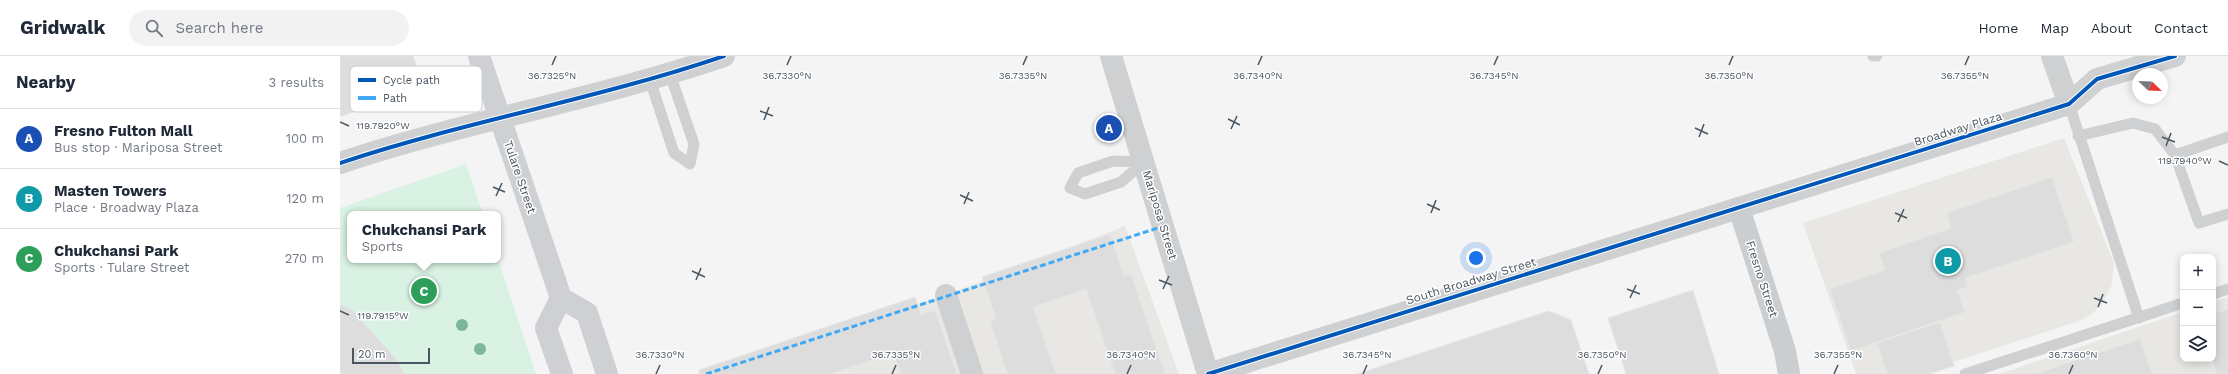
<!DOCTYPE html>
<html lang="en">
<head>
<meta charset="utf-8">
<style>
	:root { --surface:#fff; --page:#f2f2f3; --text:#1f2937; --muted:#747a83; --line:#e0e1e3; --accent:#ea580c }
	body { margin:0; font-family:"Work Sans",sans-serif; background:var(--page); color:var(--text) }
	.controls { position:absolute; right:12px; bottom:12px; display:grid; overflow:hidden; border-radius:8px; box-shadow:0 2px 10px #0003 }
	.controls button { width:36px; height:36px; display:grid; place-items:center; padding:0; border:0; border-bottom:1px solid var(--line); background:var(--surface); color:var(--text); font:20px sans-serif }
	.compass { position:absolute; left:1792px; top:12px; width:36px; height:36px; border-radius:50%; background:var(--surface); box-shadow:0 2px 10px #0003; rotate:113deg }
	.scale { position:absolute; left:12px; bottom:10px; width:78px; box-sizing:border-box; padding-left:4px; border:2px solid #4a5661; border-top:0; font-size:11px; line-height:14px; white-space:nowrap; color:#4a5661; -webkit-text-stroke:3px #fff; paint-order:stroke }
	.you { position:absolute; left:1136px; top:202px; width:14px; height:14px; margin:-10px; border:3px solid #fff; border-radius:50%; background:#1a73e8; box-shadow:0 0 0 6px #1a73e833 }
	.badge { display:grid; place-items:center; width:26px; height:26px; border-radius:50%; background:var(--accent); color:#fff; font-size:13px; font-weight:700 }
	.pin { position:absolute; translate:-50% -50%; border:2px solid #fff; box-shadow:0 1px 4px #0006 }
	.popup { position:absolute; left:7px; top:155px; width:154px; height:52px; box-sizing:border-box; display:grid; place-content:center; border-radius:8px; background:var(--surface); filter:drop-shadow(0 1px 3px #0005); font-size:13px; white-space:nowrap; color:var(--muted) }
	.popup b { font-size:15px; color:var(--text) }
	.popup::after { content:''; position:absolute; left:50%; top:100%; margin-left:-8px; border:8px solid transparent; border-top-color:var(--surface) }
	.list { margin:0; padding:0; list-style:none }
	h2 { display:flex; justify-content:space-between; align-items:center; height:52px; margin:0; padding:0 16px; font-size:17px }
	h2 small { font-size:13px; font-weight:400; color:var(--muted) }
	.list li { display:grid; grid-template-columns:26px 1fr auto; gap:12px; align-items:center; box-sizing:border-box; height:60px; padding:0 16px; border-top:1px solid var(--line) }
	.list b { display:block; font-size:15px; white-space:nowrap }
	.list p { margin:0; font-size:13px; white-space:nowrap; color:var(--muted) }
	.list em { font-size:13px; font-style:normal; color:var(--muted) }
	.icon { flex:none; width:22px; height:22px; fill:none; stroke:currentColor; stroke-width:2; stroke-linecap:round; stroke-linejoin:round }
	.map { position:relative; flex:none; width:1888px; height:318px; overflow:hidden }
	header { display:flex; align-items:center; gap:24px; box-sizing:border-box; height:56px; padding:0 20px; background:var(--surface); border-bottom:1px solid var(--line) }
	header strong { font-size:19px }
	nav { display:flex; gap:22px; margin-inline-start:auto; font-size:14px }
	.search { width:280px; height:36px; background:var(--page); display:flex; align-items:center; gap:10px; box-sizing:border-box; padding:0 14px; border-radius:22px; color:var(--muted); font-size:15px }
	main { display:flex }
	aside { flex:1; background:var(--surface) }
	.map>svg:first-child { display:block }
</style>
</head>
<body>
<header>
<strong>Gridwalk</strong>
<div class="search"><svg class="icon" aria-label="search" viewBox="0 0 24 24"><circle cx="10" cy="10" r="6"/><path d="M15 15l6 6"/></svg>Search here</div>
<nav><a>Home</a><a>Map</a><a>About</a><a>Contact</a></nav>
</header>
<main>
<aside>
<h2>Nearby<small>3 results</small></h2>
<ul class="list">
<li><span class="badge" style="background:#1a4fb4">A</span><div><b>Fresno Fulton Mall</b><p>Bus stop · Mariposa Street</p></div><em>100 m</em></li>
<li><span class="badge" style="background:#0f9aa8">B</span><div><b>Masten Towers</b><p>Place · Broadway Plaza</p></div><em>120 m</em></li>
<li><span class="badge" style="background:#2e9e5b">C</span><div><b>Chukchansi Park</b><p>Sports · Tulare Street</p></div><em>270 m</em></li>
</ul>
</aside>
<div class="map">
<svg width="1888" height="318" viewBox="0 0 1888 318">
	<rect width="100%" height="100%" fill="#f4f4f4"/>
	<path fill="#e8e7e3" d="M1724,82L1774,207L1772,229L1761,250L1750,259L1739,265L1577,318H1516L1463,167Z
		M785,170L839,318H362L606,239Z
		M1888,241V318H1659L1843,256V303H1873V246Z"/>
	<path fill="#d9f2e3" d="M126,108L143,158H10V204L158,203L196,318H0V152Z"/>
	<path fill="#ddddde" stroke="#e5e6e7" d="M0,0H73L84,30L0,61Z
		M1712,121L1734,186L1625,222L1628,231L1617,234L1625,256L1511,295L1490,233L1545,214L1539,197L1611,172L1607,157Z
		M770,178L784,220L791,218L825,318H775L746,233L693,251L716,318H667L650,265L656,263L642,221Z
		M1353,234L1379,318H1286L1268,262Z
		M575,241L581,259L595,254L617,318H561L553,297L491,318H360L359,314Z
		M0,248L13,255L58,305L64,318H0Z
		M1888,253V318H1877L1872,303L1873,258Z
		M1209,255L1231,264L1249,318H1017Z
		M1600,266L1614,310L1589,318H1547L1537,287Z
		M1800,283L1812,318H1694Z"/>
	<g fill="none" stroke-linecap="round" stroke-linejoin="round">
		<path stroke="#ced0d2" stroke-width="11" d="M1533,0H1537
			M310,24L334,97L350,108L354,88L330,18
			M1729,48L1799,262
			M1738,80L1793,67L1815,73L1835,99L1888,81
			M1835,99L1859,167L1888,158
			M773,105L804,106L781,126L745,138L730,132L738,117Z
			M1873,238L1888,233
			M1625,318L1843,247"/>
		<path stroke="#ced0d2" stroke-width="22" d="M1712,0L1729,48
			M1399,152L1729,48L1757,23L1835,0
			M606,239L632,318"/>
		<path stroke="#ced0d2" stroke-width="22" d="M771,0L868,318
			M0,107C126,65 258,43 384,0
			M868,318L1399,152"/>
		<path stroke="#ced0d4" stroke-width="22" d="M139,0L221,242L247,257L267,318
			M221,242L206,272L222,318"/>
		<path stroke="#caced1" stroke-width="22" d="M1399,152L1445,295L1449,318"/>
		<path stroke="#3fa9f5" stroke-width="3" stroke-dasharray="6 3" stroke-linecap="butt" d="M366,318L824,170"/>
		<g stroke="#fff" stroke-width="6">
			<path id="cycleway" d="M0,107C126,65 258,43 384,0
				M868,318L1729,48L1757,23L1835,0"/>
		</g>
		<use href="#cycleway" stroke="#0057b8" stroke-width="4"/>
	</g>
	<g fill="#7ab899">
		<circle cx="122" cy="269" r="6"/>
		<circle cx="140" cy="293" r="6"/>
	</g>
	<path fill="none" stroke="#4a5661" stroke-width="1.5" d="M212,9L216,0M447,9L451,0M683,9L687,0M918,9L922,0M1154,9L1158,0M1389,9L1393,0M1625,9L1629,0M420,55L433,60M888,63L900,69M424,64L429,51M0,66L9,70M1355,72L1368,78M891,73L897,60M1359,81L1364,68M1822,81L1835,86M1826,90L1831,77M1879,105L1888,109M153,131L165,136M620,139L633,145M156,140L162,127M624,148L629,136M1087,148L1100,154M1091,157L1096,144M1555,157L1567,162M1558,166L1564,153M352,215L365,221M356,224L361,212M819,224L832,229M823,233L829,220M1287,233L1300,238M1290,242L1296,229M1754,242L1767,247M1758,251L1763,238M0,255L9,259M316,318L320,309M552,318L556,309M787,318L791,309M1023,318L1027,309M1258,318L1262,309M1494,318L1498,309M1729,318L1733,309"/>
	<g text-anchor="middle" stroke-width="3" stroke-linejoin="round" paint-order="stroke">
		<g font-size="12" fill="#4a5661" stroke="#fff">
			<text transform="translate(1618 73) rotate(-17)" y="4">Broadway Plaza</text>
			<text transform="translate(180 121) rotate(71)" y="4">Tulare Street</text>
			<text transform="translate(820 159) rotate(73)" y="4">Mariposa Street</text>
			<text transform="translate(1422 223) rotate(72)" y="4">Fresno Street</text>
			<text transform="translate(1131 225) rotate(-17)" y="4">South Broadway Street</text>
		</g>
	</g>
	<rect x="10" y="10" width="132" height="46" rx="6" fill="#fff" stroke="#c9ccd0" stroke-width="1"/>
	<rect x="18" y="22" width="18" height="4" fill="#0057b8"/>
	<rect x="18" y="40" width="18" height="4" fill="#3fa9f5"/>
	<g font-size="11" fill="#4a5661">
		<text x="43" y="28">Cycle path</text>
		<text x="43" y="46">Path</text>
	</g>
	<g font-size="10" text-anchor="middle" fill="#4a5661" stroke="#fff" stroke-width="3" stroke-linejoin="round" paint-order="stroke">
		<text x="212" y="23">36.7325°N</text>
		<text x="447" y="23">36.7330°N</text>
		<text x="683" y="23">36.7335°N</text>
		<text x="918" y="23">36.7340°N</text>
		<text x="1154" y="23">36.7345°N</text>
		<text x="1389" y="23">36.7350°N</text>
		<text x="1625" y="23">36.7355°N</text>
		<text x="43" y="73">119.7920°W</text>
		<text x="1845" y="108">119.7940°W</text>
		<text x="43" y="263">119.7915°W</text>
		<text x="320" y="302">36.7330°N</text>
		<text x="556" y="302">36.7335°N</text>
		<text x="791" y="302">36.7340°N</text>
		<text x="1027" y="302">36.7345°N</text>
		<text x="1262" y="302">36.7350°N</text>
		<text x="1498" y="302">36.7355°N</text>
		<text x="1733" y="302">36.7360°N</text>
	</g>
</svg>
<div class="controls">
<button>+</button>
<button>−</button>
<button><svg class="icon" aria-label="layers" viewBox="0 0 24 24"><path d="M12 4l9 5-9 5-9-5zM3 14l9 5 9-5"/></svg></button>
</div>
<svg class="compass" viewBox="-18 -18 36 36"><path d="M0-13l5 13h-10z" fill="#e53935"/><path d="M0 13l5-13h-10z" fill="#747a83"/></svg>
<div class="scale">20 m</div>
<div class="you"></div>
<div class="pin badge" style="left:769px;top:72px;background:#1a4fb4">A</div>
<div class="pin badge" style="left:1608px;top:205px;background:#0f9aa8">B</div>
<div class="pin badge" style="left:84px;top:235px;background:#2e9e5b">C</div>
<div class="popup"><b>Chukchansi Park</b>Sports</div>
</div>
</main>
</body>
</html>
